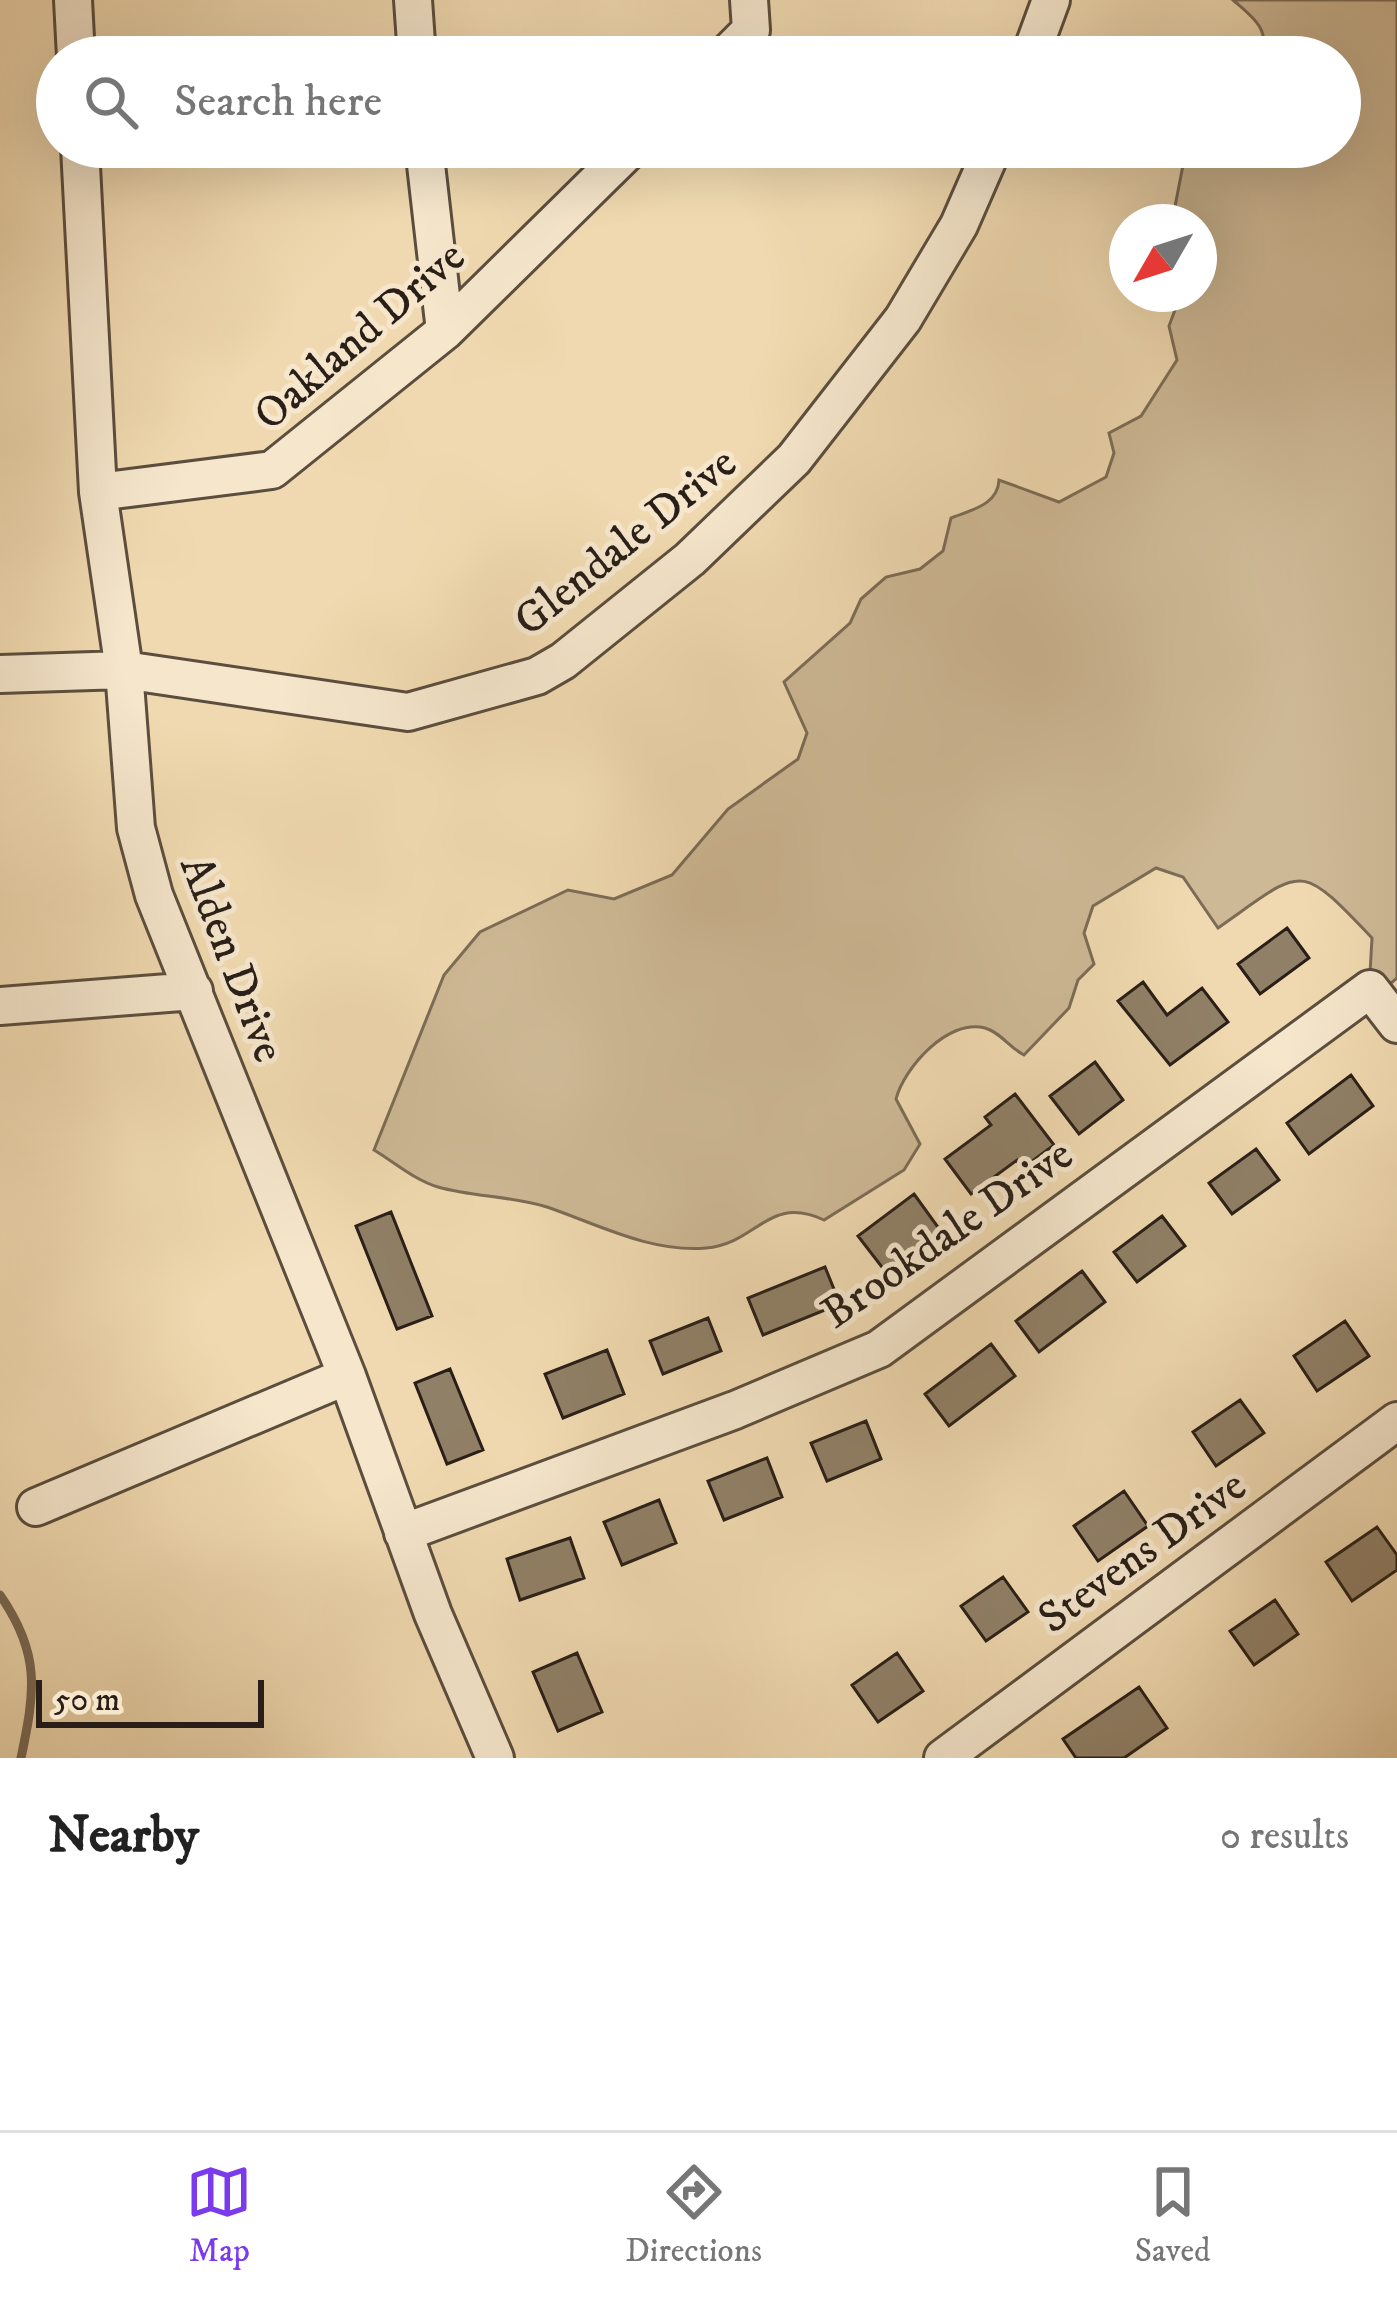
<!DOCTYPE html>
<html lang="en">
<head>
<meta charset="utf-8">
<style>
	:root { --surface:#fff; --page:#f6f6f6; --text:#222; --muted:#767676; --line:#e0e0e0; --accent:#7c3aed }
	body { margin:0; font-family:"IM FELL DW Pica",serif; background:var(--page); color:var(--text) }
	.compass { position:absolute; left:1109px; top:204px; width:108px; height:108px; border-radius:50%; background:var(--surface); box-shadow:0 12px 48px #0002; rotate:231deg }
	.scale { position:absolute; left:36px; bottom:30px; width:228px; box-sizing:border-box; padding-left:12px; border:6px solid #291f18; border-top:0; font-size:33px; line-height:42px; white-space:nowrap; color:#291f18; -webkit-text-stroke:9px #f5e6cc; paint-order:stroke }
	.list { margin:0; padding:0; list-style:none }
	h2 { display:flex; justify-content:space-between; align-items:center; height:156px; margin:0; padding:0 48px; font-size:51px }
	h2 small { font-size:39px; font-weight:400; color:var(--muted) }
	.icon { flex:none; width:66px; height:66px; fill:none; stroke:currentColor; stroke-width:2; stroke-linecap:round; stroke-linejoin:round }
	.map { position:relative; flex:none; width:1397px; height:1758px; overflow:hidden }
	.search { position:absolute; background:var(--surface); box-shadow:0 12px 48px #0002; left:36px; right:36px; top:36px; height:132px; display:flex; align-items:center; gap:30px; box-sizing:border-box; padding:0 42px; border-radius:66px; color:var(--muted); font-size:45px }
	.sheet { height:372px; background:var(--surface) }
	nav { display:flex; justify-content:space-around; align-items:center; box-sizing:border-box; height:168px; border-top:3px solid var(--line); background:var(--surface); font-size:33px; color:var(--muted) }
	nav a { display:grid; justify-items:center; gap:6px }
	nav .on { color:var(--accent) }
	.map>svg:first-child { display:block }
</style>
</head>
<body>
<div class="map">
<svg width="1397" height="1758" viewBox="0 0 1397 1758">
	<rect width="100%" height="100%" fill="#f0d9b0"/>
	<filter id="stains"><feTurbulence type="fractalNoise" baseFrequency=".00167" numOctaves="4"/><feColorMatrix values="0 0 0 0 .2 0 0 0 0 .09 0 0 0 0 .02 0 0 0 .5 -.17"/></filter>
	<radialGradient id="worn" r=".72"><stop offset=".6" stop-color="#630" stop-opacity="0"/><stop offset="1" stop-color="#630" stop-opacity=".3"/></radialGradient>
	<path fill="#ceb996" stroke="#7c6c57" stroke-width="3" d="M1233,0H1397V978L1376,996L1369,991L1372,938C1297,859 1304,868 1218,928L1183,877L1156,868L1093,906L1084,933L1094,964L1078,980L1069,1008L1024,1055C1010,1048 1000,1032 985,1028C948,1018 904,1068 896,1099L920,1144L904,1170L824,1220C768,1194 757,1244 706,1248C651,1253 597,1224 547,1207C512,1196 473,1197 438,1187C416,1181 394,1162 374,1150L444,975L480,932L568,890L614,899L672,875L728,809L798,759L807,733L784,682L850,623L861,599L886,577L920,569L943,551L951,518C971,510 998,505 999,480L1059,502L1106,477L1114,453L1109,433L1141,416L1177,360L1169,326L1181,294H1199V222H1172L1184,160L1196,165L1224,159L1234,147H1340V57H1263C1269,28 1254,18 1233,0Z"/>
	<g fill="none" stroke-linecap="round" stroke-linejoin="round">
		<path stroke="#786954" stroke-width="9" d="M0,1595C41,1654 35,1691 21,1758"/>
	</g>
	<path fill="#908067" stroke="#291f18" stroke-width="3" d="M1287,928L1309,958L1260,994L1238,964Z
		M1143,982L1167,1015L1202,988L1228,1022L1170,1065L1118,1001Z
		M1095,1062L1123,1100L1079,1134L1050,1096Z
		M1351,1075L1373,1106L1309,1154L1287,1123Z
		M1015,1094L1054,1145L1023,1168L1017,1160L971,1194L945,1159L991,1125L985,1117Z
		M1256,1149L1279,1180L1232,1214L1209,1183Z
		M914,1194L940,1230L885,1271L858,1236Z
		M391,1212L432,1316L397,1329L356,1226Z
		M1162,1216L1185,1246L1137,1282L1114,1252Z
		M825,1267L840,1304L763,1335L748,1298Z
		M1082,1271L1105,1302L1039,1352L1016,1321Z
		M708,1318L721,1351L663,1374L650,1341Z
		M1345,1321L1369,1356L1317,1391L1294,1356Z
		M991,1344L1015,1376L949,1426L925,1394Z
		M607,1350L624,1394L563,1418L545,1374Z
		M450,1369L483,1450L447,1464L415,1383Z
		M1240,1400L1264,1433L1216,1466L1193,1432Z
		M866,1421L881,1459L827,1481L811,1443Z
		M767,1458L782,1497L724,1520L708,1481Z
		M1124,1491L1148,1526L1098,1561L1074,1526Z
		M659,1500L676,1543L622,1565L604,1522Z
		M1377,1527L1397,1555V1570L1352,1601L1326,1562Z
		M570,1538L584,1578L520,1600L507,1559Z
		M1003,1577L1028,1612L986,1641L961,1606Z
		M1275,1600L1298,1634L1254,1665L1230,1631Z
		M577,1653L602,1712L558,1731L533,1672Z
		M897,1653L923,1691L878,1722L852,1685Z
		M1139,1687L1167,1728L1124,1758H1076L1063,1739Z"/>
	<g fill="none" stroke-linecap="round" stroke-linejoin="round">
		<g stroke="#5b4e3e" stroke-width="42">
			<path id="minor" d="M73,0L76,57
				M413,0L417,57
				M724,57L751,30L749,0
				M1030,57L1051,0
				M80,147L98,492L124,670L136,828L154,895L347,1376L433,1614L495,1758
				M424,147L445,331
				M98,492L272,470L445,331L632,147
				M0,674L124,670L408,712L537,676L563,661L690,559L794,459L903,319L959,225L993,147
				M0,1006L194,991
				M36,1507L347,1376
				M403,1533L735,1410L879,1349L1370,989L1397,1024
				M943,1758L1397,1421"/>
		</g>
		<use href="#minor" stroke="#f5e6cc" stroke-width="36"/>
	</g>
	<g text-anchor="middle" stroke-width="10" stroke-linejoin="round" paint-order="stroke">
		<g font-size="45" fill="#291f18" stroke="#f5e6cc">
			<text transform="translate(358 334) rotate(-41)" y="16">Oakland Drive</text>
			<text transform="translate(624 540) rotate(-39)" y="16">Glendale Drive</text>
			<text transform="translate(234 958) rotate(69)" y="16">Alden Drive</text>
			<text transform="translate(946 1232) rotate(-35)" y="16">Brookdale Drive</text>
			<text transform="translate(1141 1550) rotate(-36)" y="16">Stevens Drive</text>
		</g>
	</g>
	<rect width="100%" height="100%" filter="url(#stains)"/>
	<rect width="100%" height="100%" fill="url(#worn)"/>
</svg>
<svg class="compass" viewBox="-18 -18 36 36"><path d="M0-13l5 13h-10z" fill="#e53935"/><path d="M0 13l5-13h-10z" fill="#767676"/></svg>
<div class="scale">50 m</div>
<div class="search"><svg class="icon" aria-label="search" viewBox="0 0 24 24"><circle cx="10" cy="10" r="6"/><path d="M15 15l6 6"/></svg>Search here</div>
</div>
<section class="sheet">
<h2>Nearby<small>0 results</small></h2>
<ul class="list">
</ul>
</section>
<nav>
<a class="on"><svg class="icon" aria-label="map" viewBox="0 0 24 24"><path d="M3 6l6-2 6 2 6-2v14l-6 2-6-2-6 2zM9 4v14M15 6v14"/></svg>Map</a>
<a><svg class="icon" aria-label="directions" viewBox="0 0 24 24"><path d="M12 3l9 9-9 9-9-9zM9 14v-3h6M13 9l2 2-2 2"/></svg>Directions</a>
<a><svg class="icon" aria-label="saved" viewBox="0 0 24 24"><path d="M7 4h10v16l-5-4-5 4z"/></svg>Saved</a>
</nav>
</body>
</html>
